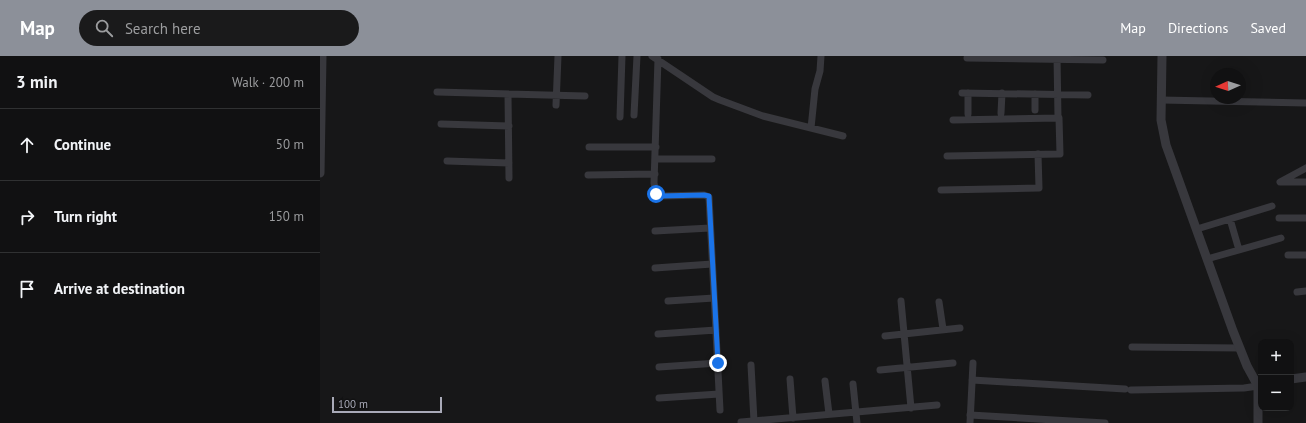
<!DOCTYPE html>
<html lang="en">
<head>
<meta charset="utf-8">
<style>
	:root { --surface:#111112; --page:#1a1a1b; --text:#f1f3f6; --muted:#9c9d9f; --line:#303132; --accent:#8c9099 }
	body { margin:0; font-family:"PT Sans",sans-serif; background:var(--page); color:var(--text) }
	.controls { position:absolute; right:12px; bottom:12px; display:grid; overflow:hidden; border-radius:8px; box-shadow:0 4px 16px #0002 }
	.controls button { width:36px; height:36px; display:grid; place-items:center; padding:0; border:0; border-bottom:1px solid var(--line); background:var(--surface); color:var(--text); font:20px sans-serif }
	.compass { position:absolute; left:890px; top:12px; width:36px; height:36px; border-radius:50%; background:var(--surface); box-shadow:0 4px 16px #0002; rotate:267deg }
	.scale { position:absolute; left:12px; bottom:10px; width:110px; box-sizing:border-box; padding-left:4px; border:2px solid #a9aab8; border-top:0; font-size:11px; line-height:14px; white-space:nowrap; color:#a9aab8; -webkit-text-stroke:3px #121213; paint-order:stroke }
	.stop { position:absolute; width:12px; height:12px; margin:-9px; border:3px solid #1a73e8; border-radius:50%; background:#fff }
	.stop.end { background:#1a73e8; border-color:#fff; box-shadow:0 1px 4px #0008 }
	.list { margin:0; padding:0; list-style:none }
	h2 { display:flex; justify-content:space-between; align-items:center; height:52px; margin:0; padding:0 16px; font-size:17px }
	h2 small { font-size:13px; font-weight:400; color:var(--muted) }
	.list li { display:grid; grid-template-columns:26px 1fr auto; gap:12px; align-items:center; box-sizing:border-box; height:72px; padding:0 16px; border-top:1px solid var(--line) }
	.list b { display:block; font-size:15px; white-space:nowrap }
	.list em { font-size:13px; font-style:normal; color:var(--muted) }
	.icon { flex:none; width:22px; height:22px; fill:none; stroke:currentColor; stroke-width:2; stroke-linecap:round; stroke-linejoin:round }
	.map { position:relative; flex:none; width:986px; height:367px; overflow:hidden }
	header { display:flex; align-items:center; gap:24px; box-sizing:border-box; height:56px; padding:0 20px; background:var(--accent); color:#fff }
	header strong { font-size:19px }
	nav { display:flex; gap:22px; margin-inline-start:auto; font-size:14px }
	.search { width:280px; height:36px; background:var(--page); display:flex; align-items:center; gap:10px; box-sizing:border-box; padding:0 14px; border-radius:22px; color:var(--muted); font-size:15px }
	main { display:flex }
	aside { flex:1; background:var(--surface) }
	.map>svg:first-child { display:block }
</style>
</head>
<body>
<header>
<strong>Map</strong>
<div class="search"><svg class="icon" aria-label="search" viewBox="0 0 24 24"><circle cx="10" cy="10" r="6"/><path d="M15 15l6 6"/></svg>Search here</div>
<nav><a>Map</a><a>Directions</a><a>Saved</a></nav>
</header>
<main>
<aside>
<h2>3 min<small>Walk · 200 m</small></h2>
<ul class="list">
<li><svg class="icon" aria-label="ahead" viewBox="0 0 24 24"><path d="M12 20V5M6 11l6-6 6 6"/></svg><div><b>Continue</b></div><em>50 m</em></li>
<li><svg class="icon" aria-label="right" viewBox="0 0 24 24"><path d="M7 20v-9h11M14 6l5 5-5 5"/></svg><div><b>Turn right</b></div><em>150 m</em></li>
<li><svg class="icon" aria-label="arrive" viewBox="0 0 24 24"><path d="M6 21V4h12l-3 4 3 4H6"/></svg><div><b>Arrive at destination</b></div></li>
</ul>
</aside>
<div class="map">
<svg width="986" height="367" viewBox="0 0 986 367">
	<rect width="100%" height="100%" fill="#171718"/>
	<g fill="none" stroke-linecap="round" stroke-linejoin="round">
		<path stroke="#38383d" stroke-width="7" d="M332,0L393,41L400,44L443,60L523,80
			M737,0L738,62
			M647,2L783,4
			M338,3L334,127L336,138L340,140L384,139L389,141L400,354
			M117,36L265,40
			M642,37L768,39
			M188,38L189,122
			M715,38V54
			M841,44L986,47
			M236,49L238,0
			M681,57L682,37
			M648,58V37
			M314,59L317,0
			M300,61L302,0
			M121,68L189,70
			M491,72L495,33L500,15L501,0
			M269,91H336
			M627,100L740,98L739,62L633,64
			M335,103H392
			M127,105L189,107
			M986,112L960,126H986
			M268,119L335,118
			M621,134L719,132L718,98
			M959,162H986
			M910,163L919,194
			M877,173L952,150
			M335,175L390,172
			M968,199H986
			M887,203L961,182
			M335,212L392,208
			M977,236L986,235
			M348,245L394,242
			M581,245L591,352
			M619,246L623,273
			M338,278L396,274
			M565,280L640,272
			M812,291L920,292
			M431,309L434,365
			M339,311L398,307
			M560,314L633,307
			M470,323L473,362
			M652,324L805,333
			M505,325L509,358
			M533,328L537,367
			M811,334L924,332L938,330
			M339,342L399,338
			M650,359L785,367
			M421,366L617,349
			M650,367L653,307"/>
		<path stroke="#38383d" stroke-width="9" d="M842,0L841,64L846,89L913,275L927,310L938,330
			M0,117L2,0
			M971,323L986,321
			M938,367V330L941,329"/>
	</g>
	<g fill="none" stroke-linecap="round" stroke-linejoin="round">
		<path stroke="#1a73e8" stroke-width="5" d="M336,138L340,140L384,139L389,140L398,307"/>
	</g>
</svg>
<div class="controls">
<button>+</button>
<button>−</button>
</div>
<svg class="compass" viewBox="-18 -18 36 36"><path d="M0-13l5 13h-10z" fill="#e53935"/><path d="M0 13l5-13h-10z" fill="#9c9d9f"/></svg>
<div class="scale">100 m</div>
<div class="stop" style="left:336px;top:138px"></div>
<div class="stop end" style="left:398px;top:307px"></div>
</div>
</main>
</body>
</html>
